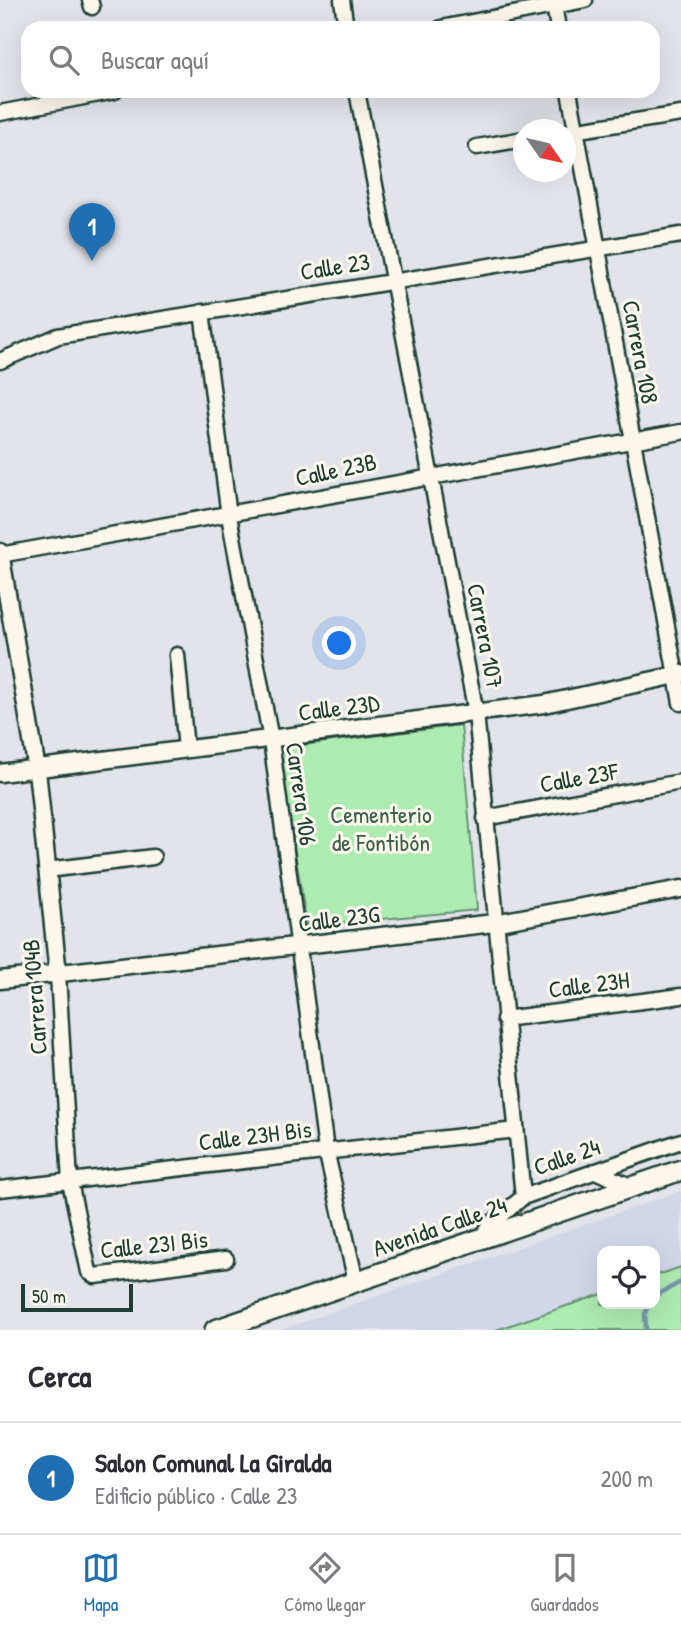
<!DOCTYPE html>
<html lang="es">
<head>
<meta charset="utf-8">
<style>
	:root { --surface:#fff; --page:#f7f7f7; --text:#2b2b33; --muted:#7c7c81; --line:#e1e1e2; --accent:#1f6fb2 }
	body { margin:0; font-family:"Patrick Hand",sans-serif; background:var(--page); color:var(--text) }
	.controls { position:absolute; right:21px; bottom:21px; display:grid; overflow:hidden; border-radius:14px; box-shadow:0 7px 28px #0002 }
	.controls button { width:63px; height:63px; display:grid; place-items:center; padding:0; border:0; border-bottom:2px solid var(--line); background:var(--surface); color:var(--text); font:35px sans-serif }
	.compass { position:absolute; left:513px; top:119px; width:63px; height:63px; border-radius:50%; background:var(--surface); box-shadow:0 7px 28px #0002; rotate:124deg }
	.scale { position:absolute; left:21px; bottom:18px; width:112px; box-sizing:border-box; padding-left:7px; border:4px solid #1f3d34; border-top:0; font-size:19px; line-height:24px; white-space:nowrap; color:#1f3d34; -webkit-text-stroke:5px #fbf7ec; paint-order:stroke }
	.you { position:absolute; left:340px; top:644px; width:24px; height:24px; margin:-18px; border:5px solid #fff; border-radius:50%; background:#1a73e8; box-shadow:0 0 0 10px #1a73e833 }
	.badge { display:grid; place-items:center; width:46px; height:46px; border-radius:50%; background:var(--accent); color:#fff; font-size:23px; font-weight:700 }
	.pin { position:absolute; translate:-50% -58px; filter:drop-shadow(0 2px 4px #0008) }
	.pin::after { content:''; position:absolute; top:37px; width:24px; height:21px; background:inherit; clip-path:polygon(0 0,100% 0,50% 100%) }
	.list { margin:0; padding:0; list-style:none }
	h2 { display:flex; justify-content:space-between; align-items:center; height:91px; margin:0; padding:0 28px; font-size:30px }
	h2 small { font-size:23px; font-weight:400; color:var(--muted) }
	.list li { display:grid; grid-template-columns:46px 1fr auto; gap:21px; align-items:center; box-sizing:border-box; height:112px; padding:0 28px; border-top:2px solid var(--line) }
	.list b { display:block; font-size:26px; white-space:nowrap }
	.list p { margin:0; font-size:23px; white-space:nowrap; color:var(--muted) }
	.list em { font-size:23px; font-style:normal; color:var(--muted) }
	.icon { flex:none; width:38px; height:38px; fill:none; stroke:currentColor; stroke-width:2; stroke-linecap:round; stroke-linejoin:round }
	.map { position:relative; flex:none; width:681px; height:1330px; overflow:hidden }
	.search { position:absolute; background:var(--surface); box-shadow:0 7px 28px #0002; left:21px; right:21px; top:21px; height:77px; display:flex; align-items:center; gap:18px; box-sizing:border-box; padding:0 24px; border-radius:21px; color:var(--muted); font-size:26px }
	.sheet { height:203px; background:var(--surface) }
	nav { display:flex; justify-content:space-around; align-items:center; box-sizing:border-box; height:98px; border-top:2px solid var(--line); background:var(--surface); font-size:19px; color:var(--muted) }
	nav a { display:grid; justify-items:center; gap:4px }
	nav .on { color:var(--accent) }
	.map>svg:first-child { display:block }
</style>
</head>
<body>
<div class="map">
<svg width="681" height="1330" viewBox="0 0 681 1330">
	<rect width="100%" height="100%" fill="#e2e4ea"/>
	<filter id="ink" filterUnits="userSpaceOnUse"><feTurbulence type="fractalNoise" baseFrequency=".0143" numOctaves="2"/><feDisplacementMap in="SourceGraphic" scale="14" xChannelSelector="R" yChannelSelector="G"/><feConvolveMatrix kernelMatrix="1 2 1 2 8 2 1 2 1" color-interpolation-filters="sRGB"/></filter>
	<g filter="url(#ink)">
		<path fill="#d1d6e9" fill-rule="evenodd" d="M681,1191V1330H280ZM602,1251H655V1304H602Z"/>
		<path fill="#aeebb2" stroke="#669473" stroke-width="2" d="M461,725L477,910L307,926L278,748Z
			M681,1267V1330H496L602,1294V1304H655V1276Z"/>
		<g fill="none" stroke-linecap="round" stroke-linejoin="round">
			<path stroke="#7598aa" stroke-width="4.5" d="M655,1296L681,1282
				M646,1330L645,1314L649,1304"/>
			<g stroke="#1f3d34" stroke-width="19">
				<path id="minor" d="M90,0L92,7
					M342,0L346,28
					M553,0L558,28
					M441,28L585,0
					M357,91L476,713L523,1197
					M569,91L681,703
					M0,113L115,91
					M566,132L681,114
					M477,147L524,139
					M202,312L229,516L271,740L326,1150L356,1282
					M0,361L58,336L681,235
					M0,555L681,432
					M177,655L186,749
					M485,818L681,782
					M47,870L153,857
					M58,974L70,1182L89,1272L95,1276L226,1259
					M504,1019L681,996
					M595,1171L633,1187
					M0,1189L516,1130
					M482,1238L490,1225L523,1197L681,1141"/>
			</g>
			<g stroke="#1f3d34" stroke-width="21">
				<path id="tertiary" d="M0,552L37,770L58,974
					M0,773L544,704L681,674
					M0,980L494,923L681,889"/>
			</g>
			<g stroke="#1f3d34" stroke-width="24">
				<path id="secondary" d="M215,1330L681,1170"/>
			</g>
			<use href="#minor" stroke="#fbf7ec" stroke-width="14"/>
			<use href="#tertiary" stroke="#fbf7ec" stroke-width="16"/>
			<use href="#secondary" stroke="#fbf7ec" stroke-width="19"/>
		</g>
	</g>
	<g text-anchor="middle" stroke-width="6" stroke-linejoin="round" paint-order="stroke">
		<g font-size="24" fill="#1f3d34" stroke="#fbf7ec">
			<text transform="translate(335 267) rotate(-9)" y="8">Calle 23</text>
			<text transform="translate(640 352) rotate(79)" y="8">Carrera 108</text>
			<text transform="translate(336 470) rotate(-12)" y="8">Calle 23B</text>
			<text transform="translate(485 636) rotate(79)" y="8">Carrera 107</text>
			<text transform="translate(339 708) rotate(-7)" y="8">Calle 23D</text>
			<text transform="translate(579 778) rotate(-10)" y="8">Calle 23F</text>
			<text transform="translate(301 794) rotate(82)" y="8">Carrera 106</text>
			<text transform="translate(339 919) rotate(-7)" y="8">Calle 23G</text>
			<text transform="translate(589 985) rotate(-7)" y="8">Calle 23H</text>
			<text transform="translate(35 997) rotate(-94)" y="8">Carrera 104B</text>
			<text transform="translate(255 1136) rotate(-7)" y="8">Calle 23H Bis</text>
			<text transform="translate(567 1157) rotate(-19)" y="8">Calle 24</text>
			<text transform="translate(440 1227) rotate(-19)" y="8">Avenida Calle 24</text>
			<text transform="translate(154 1245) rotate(-6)" y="8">Calle 23I Bis</text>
		</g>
		<g font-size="24" fill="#3c604d" stroke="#fbf7ec">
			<text x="381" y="823">Cementerio<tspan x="381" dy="28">de Fontibón</tspan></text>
		</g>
	</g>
</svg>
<div class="controls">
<button><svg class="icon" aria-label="locate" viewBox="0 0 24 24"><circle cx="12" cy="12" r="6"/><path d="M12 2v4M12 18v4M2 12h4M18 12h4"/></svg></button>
</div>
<svg class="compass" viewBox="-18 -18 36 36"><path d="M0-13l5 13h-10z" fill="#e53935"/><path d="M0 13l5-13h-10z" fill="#7c7c81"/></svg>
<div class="scale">50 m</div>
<div class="you"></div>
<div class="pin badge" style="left:92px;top:261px">1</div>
<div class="search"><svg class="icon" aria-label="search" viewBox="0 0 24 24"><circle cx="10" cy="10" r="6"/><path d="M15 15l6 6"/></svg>Buscar aquí</div>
</div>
<section class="sheet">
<h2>Cerca<small></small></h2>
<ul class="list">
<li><span class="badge">1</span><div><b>Salon Comunal La Giralda</b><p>Edificio público · Calle 23</p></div><em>200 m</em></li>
</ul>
</section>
<nav>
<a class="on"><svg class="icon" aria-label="map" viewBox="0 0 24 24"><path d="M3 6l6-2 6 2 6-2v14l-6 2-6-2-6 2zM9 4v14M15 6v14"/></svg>Mapa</a>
<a><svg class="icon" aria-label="directions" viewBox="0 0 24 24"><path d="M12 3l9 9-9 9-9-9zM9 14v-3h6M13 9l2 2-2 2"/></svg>Cómo llegar</a>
<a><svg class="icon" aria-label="saved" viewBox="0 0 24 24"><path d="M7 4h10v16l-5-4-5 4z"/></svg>Guardados</a>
</nav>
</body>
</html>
